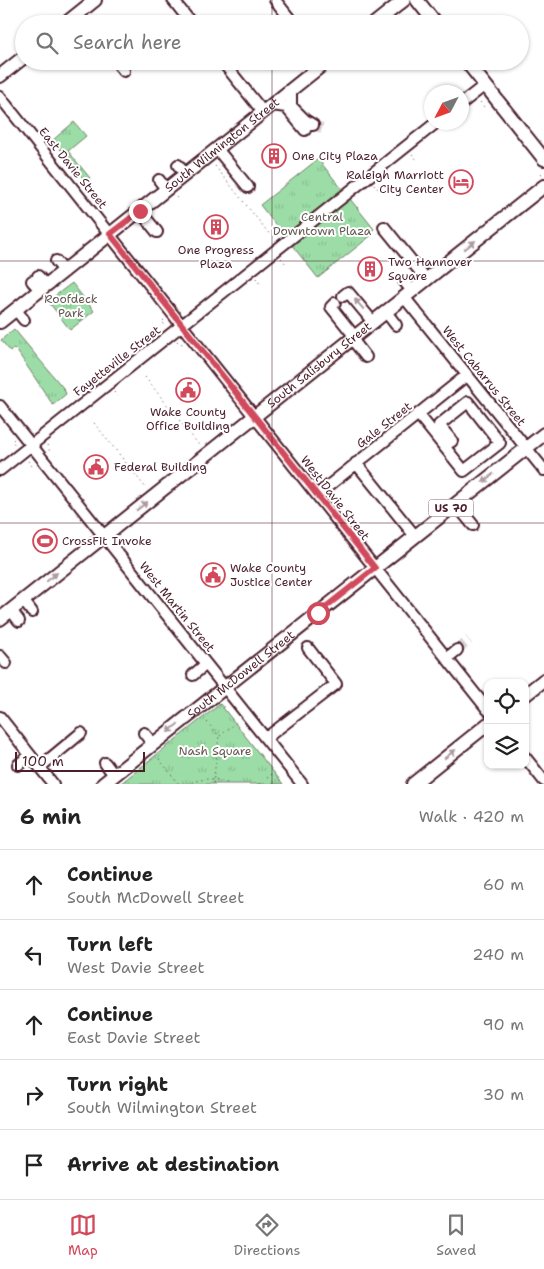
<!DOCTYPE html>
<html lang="en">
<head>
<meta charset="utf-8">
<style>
	:root { --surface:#fff; --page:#f2f2f2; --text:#222; --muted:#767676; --line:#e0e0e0; --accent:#d1495b }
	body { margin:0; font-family:"Shantell Sans",sans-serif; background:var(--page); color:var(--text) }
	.controls { position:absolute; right:15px; bottom:15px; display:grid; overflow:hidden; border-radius:10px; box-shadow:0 1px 4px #0004 }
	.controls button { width:45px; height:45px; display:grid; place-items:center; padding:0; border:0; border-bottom:1px solid var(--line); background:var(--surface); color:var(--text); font:25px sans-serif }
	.compass { position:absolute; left:424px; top:85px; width:45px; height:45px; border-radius:50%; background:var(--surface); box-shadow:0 1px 4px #0004; rotate:229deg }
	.scale { position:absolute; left:15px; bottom:12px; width:130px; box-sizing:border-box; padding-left:5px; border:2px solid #4a1f2b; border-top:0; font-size:14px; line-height:18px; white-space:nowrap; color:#4a1f2b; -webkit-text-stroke:4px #fff; paint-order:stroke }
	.stop { position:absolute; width:15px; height:15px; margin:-11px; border:4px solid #d1495b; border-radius:50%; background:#fff }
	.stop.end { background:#d1495b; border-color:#fff; box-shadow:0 1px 5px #0008 }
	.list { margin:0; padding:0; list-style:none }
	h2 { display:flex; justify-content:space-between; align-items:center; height:65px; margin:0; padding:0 20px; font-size:21px }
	h2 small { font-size:16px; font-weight:400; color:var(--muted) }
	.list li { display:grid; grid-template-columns:32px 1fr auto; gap:15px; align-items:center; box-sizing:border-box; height:70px; padding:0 20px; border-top:1px solid var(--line) }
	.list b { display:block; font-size:19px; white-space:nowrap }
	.list p { margin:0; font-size:16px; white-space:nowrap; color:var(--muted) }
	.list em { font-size:16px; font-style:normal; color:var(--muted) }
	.icon { flex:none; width:28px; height:28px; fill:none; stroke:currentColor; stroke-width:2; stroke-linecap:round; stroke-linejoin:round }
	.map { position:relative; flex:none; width:544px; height:784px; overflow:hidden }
	.search { position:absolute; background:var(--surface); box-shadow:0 1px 4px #0004; left:15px; right:15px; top:15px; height:55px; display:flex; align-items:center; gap:12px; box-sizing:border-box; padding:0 18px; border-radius:28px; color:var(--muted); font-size:19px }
	.sheet { height:415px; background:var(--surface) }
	nav { display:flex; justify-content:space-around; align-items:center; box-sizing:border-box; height:70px; border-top:1px solid var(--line); background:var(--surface); font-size:14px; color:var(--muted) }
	nav a { display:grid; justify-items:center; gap:2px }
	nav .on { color:var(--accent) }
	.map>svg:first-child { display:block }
</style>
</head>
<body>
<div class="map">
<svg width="544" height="784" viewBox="0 0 544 784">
	<defs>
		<pattern id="grass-tufts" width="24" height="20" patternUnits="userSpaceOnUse" patternTransform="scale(1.25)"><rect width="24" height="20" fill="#9cdda7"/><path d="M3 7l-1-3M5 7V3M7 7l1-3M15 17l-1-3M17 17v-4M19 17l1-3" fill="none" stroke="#88bd90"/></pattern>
	</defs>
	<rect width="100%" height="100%" fill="#fff"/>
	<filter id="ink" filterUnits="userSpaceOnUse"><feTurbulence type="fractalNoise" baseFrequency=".02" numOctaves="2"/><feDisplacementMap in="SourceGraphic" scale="10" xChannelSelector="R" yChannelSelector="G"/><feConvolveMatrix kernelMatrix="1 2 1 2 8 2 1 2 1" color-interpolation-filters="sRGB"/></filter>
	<g filter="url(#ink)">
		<path fill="url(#grass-tufts)" stroke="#737e69" d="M74,122L86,136L68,151L90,178L86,182L53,140Z
			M318,159L374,229L371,232L373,234L318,278L260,205Z
			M72,283L94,311L70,330L48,301Z
			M14,329L64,389L66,394L53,405L17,351L14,348L10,351L1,340Z
			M220,704L283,784H120Z"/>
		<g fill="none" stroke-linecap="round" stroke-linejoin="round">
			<path stroke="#dbd2d5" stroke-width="10" stroke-dasharray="10 5" stroke-linecap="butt" d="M313,125L322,128
				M457,650L469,640"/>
			<g stroke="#4a1f2b" stroke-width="14">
				<path id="minor" d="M173,0L192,24
					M275,0L294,24
					M77,14L86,24
					M222,61L263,112
					M119,65L124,71
					M291,90V106L305,120L313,125
					M0,97L488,710
					M462,103L485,85
					M272,105L286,107L305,130
					M217,149L248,187
					M178,165L185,174
					M159,180L166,189
					M140,211L157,232
					M384,227L427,280
					M56,261L64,271
					M38,276L46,285
					M32,281L40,290
					M404,281L412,291
					M343,296L348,292L373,322
					M404,297L544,470
					M335,303L331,307L355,337
					M16,310L24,320
					M386,312L396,325
					M352,339L366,357
					M0,406L302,784
					M418,414L464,471L500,443L468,402L439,425L452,441L444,446
					M356,463L415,536
					M0,470L437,122
					M317,495L467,375
					M456,504L473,525
					M23,600L32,612
					M11,610L19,621
					M0,656L6,663
					M447,658L457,650
					M193,675L206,664
					M0,717L53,784
					M144,733L153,744
					M266,738L336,684L308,648
					M525,757L544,781
					M105,763L114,775
					M18,765L30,755
					M40,767L81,733"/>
			</g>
			<g stroke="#4a1f2b" stroke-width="16">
				<g id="major">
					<path d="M417,0L436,24"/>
					<path d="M65,24L95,0"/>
					<path d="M374,24L404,0"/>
					<path d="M466,61L544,159"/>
					<path d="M0,76L24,57"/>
					<path id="s1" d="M0,322L327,61"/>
					<path id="s2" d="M0,619L544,186"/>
					<path d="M525,695L544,680"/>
					<path id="s3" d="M103,784L544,434"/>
					<path d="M413,784L488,724"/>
				</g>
			</g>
			<path stroke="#4a1f2b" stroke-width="1" stroke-dasharray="1 4" stroke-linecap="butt" d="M480,102L484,107
				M412,154L417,160
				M215,166L271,236
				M541,174L544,172
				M374,184L379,190
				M176,197L177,198
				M357,208L360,206
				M281,258L286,264
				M256,278L260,284
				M164,320L162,321L165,326
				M177,341L184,345
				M98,372L101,376
				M145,377L199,445
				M114,392L118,397
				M91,419L146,488
				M14,439L12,441L15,445
				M47,445L50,452
				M28,461L32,466L33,465
				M223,706H225
				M207,722L219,736L213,784
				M220,736L237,722
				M159,759L179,784
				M187,784C201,778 216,777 229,784
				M259,784L275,772"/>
			<use href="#minor" stroke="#fff" stroke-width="10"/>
			<use href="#major" stroke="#fff" stroke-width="12"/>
		</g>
		<defs><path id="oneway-solid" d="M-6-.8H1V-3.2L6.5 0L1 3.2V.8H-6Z" transform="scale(1.25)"/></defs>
		<g fill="#ae9aa0">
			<use href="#oneway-solid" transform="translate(470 245) rotate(-39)"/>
			<use href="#oneway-solid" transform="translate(359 304) rotate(-131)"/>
			<use href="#oneway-solid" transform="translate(488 478) rotate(142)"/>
			<use href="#oneway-solid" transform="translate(142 506) rotate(-38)"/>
			<use href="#oneway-solid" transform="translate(52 577) rotate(-39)"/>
			<use href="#oneway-solid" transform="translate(173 728) rotate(141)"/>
			<use href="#oneway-solid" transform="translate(450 754) rotate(-38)"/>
		</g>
	</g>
	<g fill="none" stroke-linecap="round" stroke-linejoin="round" filter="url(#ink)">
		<path stroke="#d1495b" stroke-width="6" d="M140,211L110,234L375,568L318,613"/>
	</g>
	<path fill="none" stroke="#4a1f2b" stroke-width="1" stroke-opacity="0.55" d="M272,0V24M272,61V784M0,261H544M0,523H544"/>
	<defs>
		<g id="building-ring" transform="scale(1.25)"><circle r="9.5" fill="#fff" stroke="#d1495b" stroke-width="1.5"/><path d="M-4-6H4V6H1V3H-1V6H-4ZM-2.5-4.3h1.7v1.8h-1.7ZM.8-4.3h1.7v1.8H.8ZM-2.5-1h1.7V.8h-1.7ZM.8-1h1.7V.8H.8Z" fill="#d1495b"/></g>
		<g id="hotel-ring" transform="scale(1.25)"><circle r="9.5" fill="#fff" stroke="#d1495b" stroke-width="1.5"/><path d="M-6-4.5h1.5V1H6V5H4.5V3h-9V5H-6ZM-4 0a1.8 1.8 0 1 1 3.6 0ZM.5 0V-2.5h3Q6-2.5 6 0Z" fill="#d1495b"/></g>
		<g id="civic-ring" transform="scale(1.25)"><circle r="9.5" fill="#fff" stroke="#d1495b" stroke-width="1.5"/><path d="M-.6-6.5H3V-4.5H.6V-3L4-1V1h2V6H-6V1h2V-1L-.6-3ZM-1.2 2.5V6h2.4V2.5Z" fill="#d1495b"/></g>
		<g id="stadium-ring" transform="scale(1.25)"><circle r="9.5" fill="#fff" stroke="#d1495b" stroke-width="1.5"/><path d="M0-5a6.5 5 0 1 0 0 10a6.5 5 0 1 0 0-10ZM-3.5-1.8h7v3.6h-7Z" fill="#d1495b"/></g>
	</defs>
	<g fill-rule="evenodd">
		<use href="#building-ring" x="274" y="156"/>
		<use href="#hotel-ring" x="461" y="182"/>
		<use href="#building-ring" x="216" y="227"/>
		<use href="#building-ring" x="370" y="269"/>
		<use href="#civic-ring" x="188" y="390"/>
		<use href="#civic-ring" x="96" y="467"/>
		<use href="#stadium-ring" x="45" y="541"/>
		<use href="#civic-ring" x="213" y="575"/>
	</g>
	<g text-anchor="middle" stroke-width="4" stroke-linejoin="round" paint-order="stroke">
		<rect fill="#fff" stroke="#80626b" stroke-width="1" x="428.5" y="499.5" width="45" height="17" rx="4"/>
		<g font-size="11" font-weight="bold" fill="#4a1f2b">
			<text x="451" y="512">US 70</text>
		</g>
		<g font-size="12" fill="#4a1f2b" stroke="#fff">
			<text dy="4" stroke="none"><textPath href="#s1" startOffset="284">South Wilmington Street</textPath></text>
			<text transform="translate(73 168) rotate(51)" y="4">East Davie Street</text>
			<text transform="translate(117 361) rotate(-38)" y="4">Fayetteville Street</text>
			<text dy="4" stroke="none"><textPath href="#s2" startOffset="408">South Salisbury Street</textPath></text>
			<text transform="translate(484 376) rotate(51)" y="4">West Cabarrus Street</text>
			<text transform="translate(384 425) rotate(-38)" y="4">Gale Street</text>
			<text transform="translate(335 498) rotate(52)" y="4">West Davie Street</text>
			<text transform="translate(177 607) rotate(51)" y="4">West Martin Street</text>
			<text dy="4" stroke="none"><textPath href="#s3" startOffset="176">South McDowell Street</textPath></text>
		</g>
		<g font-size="12" fill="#4a1f2b" stroke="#fff" text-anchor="start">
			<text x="292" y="160">One City Plaza</text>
			<text x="444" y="179" text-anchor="end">Raleigh Marriott<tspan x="444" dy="14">City Center</tspan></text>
			<text x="216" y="254" text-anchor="middle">One Progress<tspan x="216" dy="14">Plaza</tspan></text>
			<text x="388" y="266">Two Hannover<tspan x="388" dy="14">Square</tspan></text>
			<text x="188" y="416" text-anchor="middle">Wake County<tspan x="188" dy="14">Office Building</tspan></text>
			<text x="114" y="471">Federal Building</text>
			<text x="62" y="545">CrossFit Invoke</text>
			<text x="230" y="572">Wake County<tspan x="230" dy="14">Justice Center</tspan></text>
		</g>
		<g font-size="12" fill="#635850" stroke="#fff">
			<text x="322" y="221">Central<tspan x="322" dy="14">Downtown Plaza</tspan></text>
			<text x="71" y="303">Roofdeck<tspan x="71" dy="14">Park</tspan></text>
			<text x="215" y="755">Nash Square</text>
		</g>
	</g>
</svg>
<div class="controls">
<button><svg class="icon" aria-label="locate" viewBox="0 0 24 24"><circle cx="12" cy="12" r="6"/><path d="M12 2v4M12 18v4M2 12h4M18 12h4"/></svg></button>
<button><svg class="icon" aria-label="layers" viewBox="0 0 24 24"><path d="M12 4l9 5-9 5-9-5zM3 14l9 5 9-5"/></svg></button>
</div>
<svg class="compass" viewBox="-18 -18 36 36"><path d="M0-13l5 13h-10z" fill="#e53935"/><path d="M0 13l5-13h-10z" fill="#767676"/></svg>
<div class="scale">100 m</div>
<div class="stop" style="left:318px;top:613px"></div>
<div class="stop end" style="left:140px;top:211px"></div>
<div class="search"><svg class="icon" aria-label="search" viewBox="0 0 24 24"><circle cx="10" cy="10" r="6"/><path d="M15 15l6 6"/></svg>Search here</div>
</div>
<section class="sheet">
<h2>6 min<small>Walk · 420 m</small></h2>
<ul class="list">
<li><svg class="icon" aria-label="ahead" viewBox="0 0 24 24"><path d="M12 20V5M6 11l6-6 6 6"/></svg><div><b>Continue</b><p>South McDowell Street</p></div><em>60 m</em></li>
<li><svg class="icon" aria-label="left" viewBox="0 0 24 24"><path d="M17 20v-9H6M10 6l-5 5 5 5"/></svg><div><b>Turn left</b><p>West Davie Street</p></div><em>240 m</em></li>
<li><svg class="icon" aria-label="ahead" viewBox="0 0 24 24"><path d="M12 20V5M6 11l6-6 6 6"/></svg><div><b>Continue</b><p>East Davie Street</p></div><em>90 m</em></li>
<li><svg class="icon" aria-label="right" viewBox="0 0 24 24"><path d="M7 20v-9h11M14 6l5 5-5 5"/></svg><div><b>Turn right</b><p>South Wilmington Street</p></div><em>30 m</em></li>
<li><svg class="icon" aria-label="arrive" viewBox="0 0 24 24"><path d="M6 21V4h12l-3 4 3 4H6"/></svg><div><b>Arrive at destination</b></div></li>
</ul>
</section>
<nav>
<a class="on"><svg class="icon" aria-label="map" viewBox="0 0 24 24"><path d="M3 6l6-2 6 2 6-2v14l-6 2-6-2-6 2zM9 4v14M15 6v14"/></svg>Map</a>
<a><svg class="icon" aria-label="directions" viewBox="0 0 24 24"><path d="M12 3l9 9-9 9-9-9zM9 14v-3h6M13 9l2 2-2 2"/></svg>Directions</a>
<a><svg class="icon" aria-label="saved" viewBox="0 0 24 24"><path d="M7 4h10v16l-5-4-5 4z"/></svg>Saved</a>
</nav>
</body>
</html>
